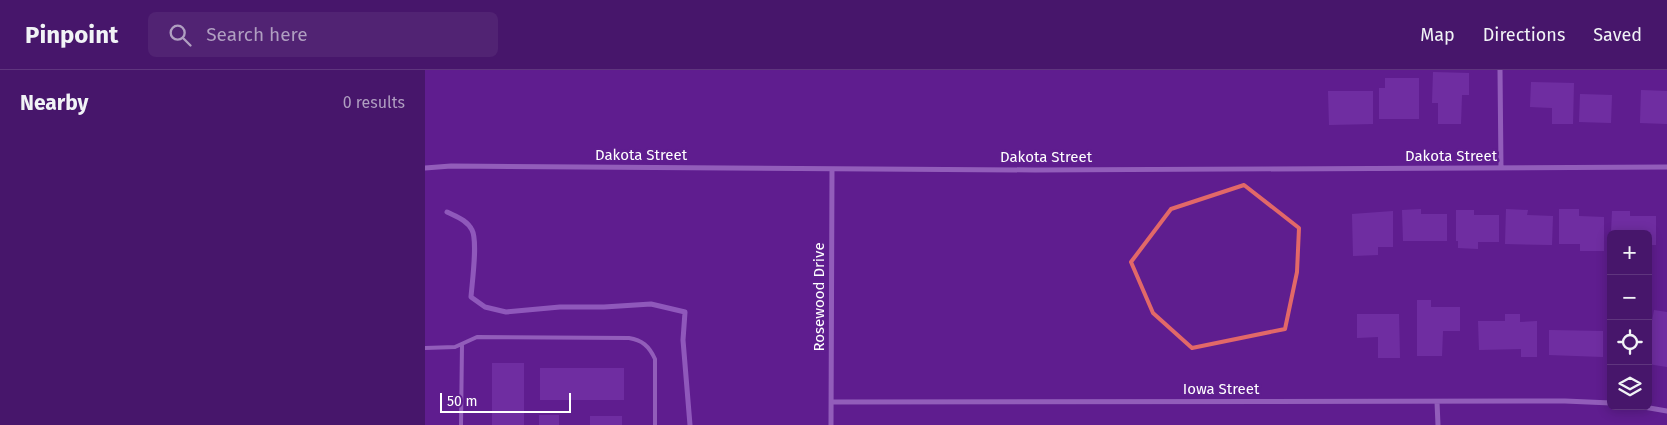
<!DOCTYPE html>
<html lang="en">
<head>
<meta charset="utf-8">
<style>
	:root { --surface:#47166b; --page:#512373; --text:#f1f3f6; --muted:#b09fc1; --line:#5f357e }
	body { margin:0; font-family:"Fira Sans",sans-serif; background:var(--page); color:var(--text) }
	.controls { position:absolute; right:15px; bottom:15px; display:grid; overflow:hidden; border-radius:8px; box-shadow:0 2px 12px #0003 }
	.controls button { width:45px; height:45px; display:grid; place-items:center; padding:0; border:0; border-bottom:1px solid var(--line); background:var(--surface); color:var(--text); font:25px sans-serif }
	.scale { position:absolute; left:15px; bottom:12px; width:131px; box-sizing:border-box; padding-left:5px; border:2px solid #fff; border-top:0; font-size:14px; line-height:18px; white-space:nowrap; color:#fff; -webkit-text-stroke:4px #5f1e8f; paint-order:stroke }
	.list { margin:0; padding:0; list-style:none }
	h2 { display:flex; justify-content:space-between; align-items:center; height:65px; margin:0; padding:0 20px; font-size:21px }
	h2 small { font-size:16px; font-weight:400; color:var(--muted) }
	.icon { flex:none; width:28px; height:28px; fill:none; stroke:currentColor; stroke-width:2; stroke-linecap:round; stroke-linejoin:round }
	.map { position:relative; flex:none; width:1242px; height:355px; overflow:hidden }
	header { display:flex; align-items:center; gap:30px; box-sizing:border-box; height:70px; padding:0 25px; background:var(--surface); border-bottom:1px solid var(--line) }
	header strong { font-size:24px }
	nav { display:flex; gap:28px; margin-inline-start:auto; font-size:18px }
	.search { width:350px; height:45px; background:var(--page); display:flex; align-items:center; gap:12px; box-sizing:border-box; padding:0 18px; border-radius:8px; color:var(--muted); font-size:19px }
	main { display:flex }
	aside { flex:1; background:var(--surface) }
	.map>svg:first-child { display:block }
</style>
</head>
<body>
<header>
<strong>Pinpoint</strong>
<div class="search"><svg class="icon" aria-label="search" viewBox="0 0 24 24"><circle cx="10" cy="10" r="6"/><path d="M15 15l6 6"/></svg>Search here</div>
<nav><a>Map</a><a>Directions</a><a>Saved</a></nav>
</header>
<main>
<aside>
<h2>Nearby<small>0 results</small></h2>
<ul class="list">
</ul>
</aside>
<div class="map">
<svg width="1242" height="355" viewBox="0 0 1242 355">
	<rect width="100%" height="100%" fill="#5f1e8f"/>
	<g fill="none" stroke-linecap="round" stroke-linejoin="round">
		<path stroke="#cba0ef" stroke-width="5" d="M22,142C32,147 42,150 47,160C53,171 47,213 46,227L60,237L81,242L135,237H179L226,234L260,242L258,270L265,355"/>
	</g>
	<path fill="#8442b5" d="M1008,2L1044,3V25H1037L1036,54H1013V33H1007Z
		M960,8H994V49H954V18H960Z
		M1106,12L1149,13L1148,54H1127V38L1105,37Z
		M1216,20L1242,21V54L1215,53Z
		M903,21H948V54L904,55Z
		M1155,24L1187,25L1186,53L1154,52Z
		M996,139V144H1022V171H978L977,140Z
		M1081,139L1103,140L1102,145L1128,146L1127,175L1080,174Z
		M1134,139H1154V146L1179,147V181H1155V174H1134Z
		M1031,140H1049V145H1074V172H1053V179L1033,178V171H1031Z
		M968,141V177H953V185L928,186L927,144Z
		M1187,141H1205V146H1231V175H1223V164H1186Z
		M992,230H1006V237H1035V261H1018L1017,286H992Z
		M1229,240L1242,242V297L1223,294V251H1227Z
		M932,244H974L975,288H953V267L932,268Z
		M1080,244H1095V252L1112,251V287H1096V279L1054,280L1053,251H1080Z
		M1124,260L1178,261V287L1124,285Z
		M67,293H99V355H67Z
		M115,298H199V330H115Z
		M114,345H134V355H114Z
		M165,346H197V355H165Z"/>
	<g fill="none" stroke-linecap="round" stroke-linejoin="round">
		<path stroke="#d1aced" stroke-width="4" d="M0,278L30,277L52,267L204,268C217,270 224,276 230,289V355
			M36,355L37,274"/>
		<path stroke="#d1aced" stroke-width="5" d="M1075,0L1076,98
			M0,98L26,96L610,100L1242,97
			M407,332L1140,331L1186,333
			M1012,332L1013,355
			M1213,336L1242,341
			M406,355L407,99"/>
	</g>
	<path d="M0 0H1242V355H0ZM819,115L874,158L872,202L860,259L767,278L728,243L706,192L746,139Z" fill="#5f1e8f" fill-opacity=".55" fill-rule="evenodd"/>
	<path fill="none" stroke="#e26868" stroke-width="4" stroke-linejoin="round" d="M819,115L874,158L872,202L860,259L767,278L728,243L706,192L746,139Z"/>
	<g text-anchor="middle" stroke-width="5" stroke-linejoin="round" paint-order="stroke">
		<g font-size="15" fill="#fff" stroke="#5f1e8f">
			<text x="216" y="90">Dakota Street</text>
			<text x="1026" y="91">Dakota Street</text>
			<text x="621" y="92">Dakota Street</text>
			<text transform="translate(394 227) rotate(-90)" y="5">Rosewood Drive</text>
			<text x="796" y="324">Iowa Street</text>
		</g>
	</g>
</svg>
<div class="controls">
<button>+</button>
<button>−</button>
<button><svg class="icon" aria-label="locate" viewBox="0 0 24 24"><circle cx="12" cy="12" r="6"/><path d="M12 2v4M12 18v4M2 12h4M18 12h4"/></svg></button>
<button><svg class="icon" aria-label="layers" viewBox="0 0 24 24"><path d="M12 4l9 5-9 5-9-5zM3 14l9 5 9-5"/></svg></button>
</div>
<div class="scale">50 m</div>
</div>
</main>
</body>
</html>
